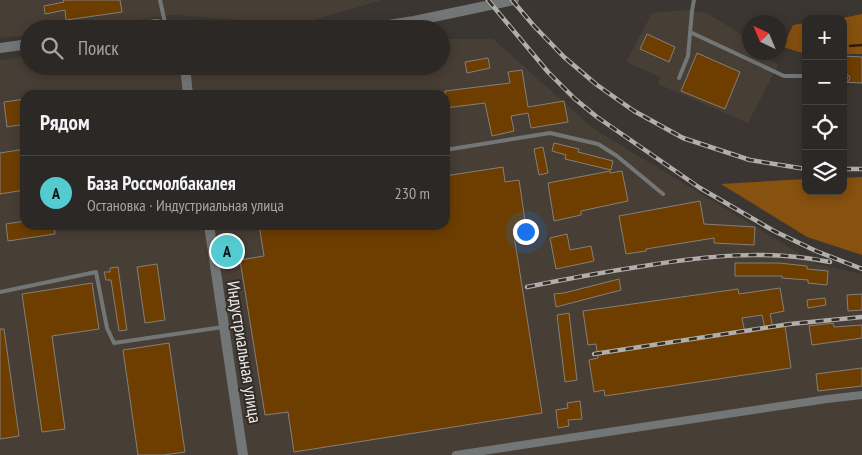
<!DOCTYPE html>
<html lang="ru">
<head>
<meta charset="utf-8">
<style>
	:root { --surface:#2c2825; --page:#383432; --text:#f1f3f6; --muted:#a6a6a7; --line:#484442; --accent:#52ccd0 }
	body { margin:0; font-family:"PT Sans Narrow",sans-serif; background:var(--page); color:var(--text) }
	.controls { position:absolute; right:15px; top:15px; display:grid; overflow:hidden; border-radius:10px; box-shadow:0 2px 12px #0003 }
	.controls button { width:45px; height:45px; display:grid; place-items:center; padding:0; border:0; border-bottom:1px solid var(--line); background:var(--surface); color:var(--text); font:25px sans-serif }
	.compass { position:absolute; left:742px; top:15px; width:45px; height:45px; border-radius:50%; background:var(--surface); box-shadow:0 2px 12px #0003; rotate:316deg }
	.you { position:absolute; left:525px; top:231px; width:18px; height:18px; margin:-12px; border:4px solid #fff; border-radius:50%; background:#1a73e8; box-shadow:0 0 0 8px #1a73e833 }
	.badge { display:grid; place-items:center; width:32px; height:32px; border-radius:50%; background:var(--accent); color:#111; font-size:16px; font-weight:700 }
	.pin { position:absolute; translate:-50% -50%; border:2px solid #fff; box-shadow:0 1px 5px #0006 }
	.list { margin:0; padding:0; list-style:none }
	h2 { display:flex; justify-content:space-between; align-items:center; height:65px; margin:0; padding:0 20px; font-size:21px }
	h2 small { font-size:16px; font-weight:400; color:var(--muted) }
	.list li { display:grid; grid-template-columns:32px 1fr auto; gap:15px; align-items:center; box-sizing:border-box; height:75px; padding:0 20px; border-top:1px solid var(--line) }
	.list b { display:block; font-size:19px; white-space:nowrap }
	.list p { margin:0; font-size:16px; white-space:nowrap; color:var(--muted) }
	.list em { font-size:16px; font-style:normal; color:var(--muted) }
	.icon { flex:none; width:28px; height:28px; fill:none; stroke:currentColor; stroke-width:2; stroke-linecap:round; stroke-linejoin:round }
	.map { position:relative; flex:none; width:862px; height:455px; overflow:hidden }
	.search { position:absolute; background:var(--surface); box-shadow:0 2px 12px #0003; left:20px; top:20px; width:430px; height:55px; display:flex; align-items:center; gap:12px; box-sizing:border-box; padding:0 18px; border-radius:28px; color:var(--muted); font-size:19px }
	.panel { position:absolute; background:var(--surface); box-shadow:0 2px 12px #0003; left:20px; top:90px; width:430px; height:140px; border-radius:15px }
	.map>svg:first-child { display:block }
</style>
</head>
<body>
<div class="map">
<svg width="862" height="455" viewBox="0 0 862 455">
	<rect width="100%" height="100%" fill="#3b3631"/>
	<path fill="#473e35" fill-rule="evenodd" d="M0,0H382L300,24L173,15L71,29H29V35L0,38Z
		M688,10L707,13L739,33L749,42L750,52L762,53L778,65L748,123L658,84L660,77L626,62L652,13Z
		M441,39H493L594,129L817,264L862,274V455H0V60L29,56V66H441ZM25,95H445V225H25Z"/>
	<path fill="#87510f" d="M862,14V54H843V19H838Z
		M806,23V54L783,47L793,25Z
		M862,177V255L807,237L721,184L806,179V191H843V178Z"/>
	<g fill="none" stroke-linecap="round" stroke-linejoin="round">
		<path stroke="#2f1a04" stroke-width="2.5" d="M850,46L862,45"/>
	</g>
	<path fill="#6d3e00" stroke="#857f7a" fill-rule="evenodd" d="M63,0H120L122,12L66,20L65,10L45,14L44,6L64,2Z
		M647,34L675,47L669,62L640,49Z
		M697,53L740,72L725,109L681,91Z
		M843,56L862,57V83L843,82L848,81L850,78L848,75L843,74Z
		M488,58L490,68L467,73L465,62Z
		M522,70L528,107L564,101L568,122L531,128L528,113L511,116L514,131L492,136L485,103L445,108V91L510,83L508,72Z
		M25,99V124L7,127L4,102Z
		M554,143L579,149L578,152L613,161L611,170L565,159L566,155L552,151Z
		M543,147L548,173L539,175L534,149Z
		M25,149V190L0,194V153Z
		M503,167L505,182L519,180L526,227L513,229L542,413L294,452L288,412L265,415L240,260L264,256L259,225H445V176Z
		M610,171V173L622,171L628,201L581,211V215L554,221L548,183Z
		M700,201L704,224L755,227L754,245L714,243V238L646,249V251L626,254L619,216Z
		M25,221V225H54L55,234L8,241L6,224Z
		M567,234L570,250L591,246L594,261L556,269L550,238Z
		M735,263H779L807,266V269L828,271L827,285L808,283V280L782,278V276H735Z
		M157,264L165,320L145,323L137,267Z
		M118,267L127,330L119,331L111,280H106L104,272H110V268Z
		M619,279L621,290L556,307L554,294L564,293Z
		M92,283L99,329L52,336L65,429L42,432L22,294Z
		M780,288L784,311L770,314L773,328L785,326L791,368L605,396L604,390L594,392L589,360L598,358L596,344L588,345L583,311L738,289L739,294ZM762,315L765,329L745,333L742,318Z
		M862,294V310L848,311L847,295Z
		M825,298L826,305L808,308L807,300Z
		M569,313L577,380L565,382L557,315Z
		M833,323L834,327L862,325V338L812,345L809,326Z
		M0,329H4L19,436L0,439Z
		M169,343L185,452L163,455H138L123,350Z
		M862,368V386L818,391L816,374Z
		M580,401L582,419L568,420L569,426L558,428L556,410L568,408L567,403Z"/>
	<g fill="none" stroke-linecap="round" stroke-linejoin="round">
		<path stroke="#727676" stroke-width="4" d="M160,0L165,23
			M690,32L784,76H806
			M679,78L688,56L692,11L694,0
			M843,78H846
			M445,150L550,133L598,144L617,156L663,194
			M0,292L96,272L107,328L114,343L223,327"/>
		<path stroke="#727676" stroke-width="8" d="M456,455L827,399L862,395"/>
		<path stroke="#727676" stroke-width="10" d="M128,29L156,24L180,29
			M363,29L414,21L514,0
			M0,48L29,44
			M185,66L188,95
			M209,225L243,455"/>
		<g stroke="#b2aeaa" stroke-width="4.5">
			<path id="rail" d="M488,0L548,72L575,99L597,117L700,188L774,231L816,251L862,269
				M512,0L534,26L564,57L597,85L634,111L683,138L750,160L806,169
				M843,169H862
				M527,287C566,279 604,272 644,266C706,256 768,249 830,262
				M594,354L790,324L862,317"/>
		</g>
		<use href="#rail" stroke="#312c27" stroke-width="2.5" stroke-dasharray="8" stroke-linecap="butt"/>
	</g>
	<g text-anchor="middle" stroke-width="4" stroke-linejoin="round" paint-order="stroke">
		<g font-size="18" fill="#ede9e6" stroke="#312c27">
			<text transform="translate(244 352) rotate(81)" y="6">Индустриальная улица</text>
		</g>
	</g>
</svg>
<div class="controls">
<button>+</button>
<button>−</button>
<button><svg class="icon" aria-label="locate" viewBox="0 0 24 24"><circle cx="12" cy="12" r="6"/><path d="M12 2v4M12 18v4M2 12h4M18 12h4"/></svg></button>
<button><svg class="icon" aria-label="layers" viewBox="0 0 24 24"><path d="M12 4l9 5-9 5-9-5zM3 14l9 5 9-5"/></svg></button>
</div>
<svg class="compass" viewBox="-18 -18 36 36"><path d="M0-13l5 13h-10z" fill="#e53935"/><path d="M0 13l5-13h-10z" fill="#a6a6a7"/></svg>
<div class="you"></div>
<div class="pin badge" style="left:227px;top:251px">A</div>
<div class="search"><svg class="icon" aria-label="search" viewBox="0 0 24 24"><circle cx="10" cy="10" r="6"/><path d="M15 15l6 6"/></svg>Поиск</div>
<section class="panel">
<h2>Рядом<small></small></h2>
<ul class="list">
<li><span class="badge">A</span><div><b>База Россмолбакалея</b><p>Остановка · Индустриальная улица</p></div><em>230 m</em></li>
</ul>
</section>
</div>
</body>
</html>
